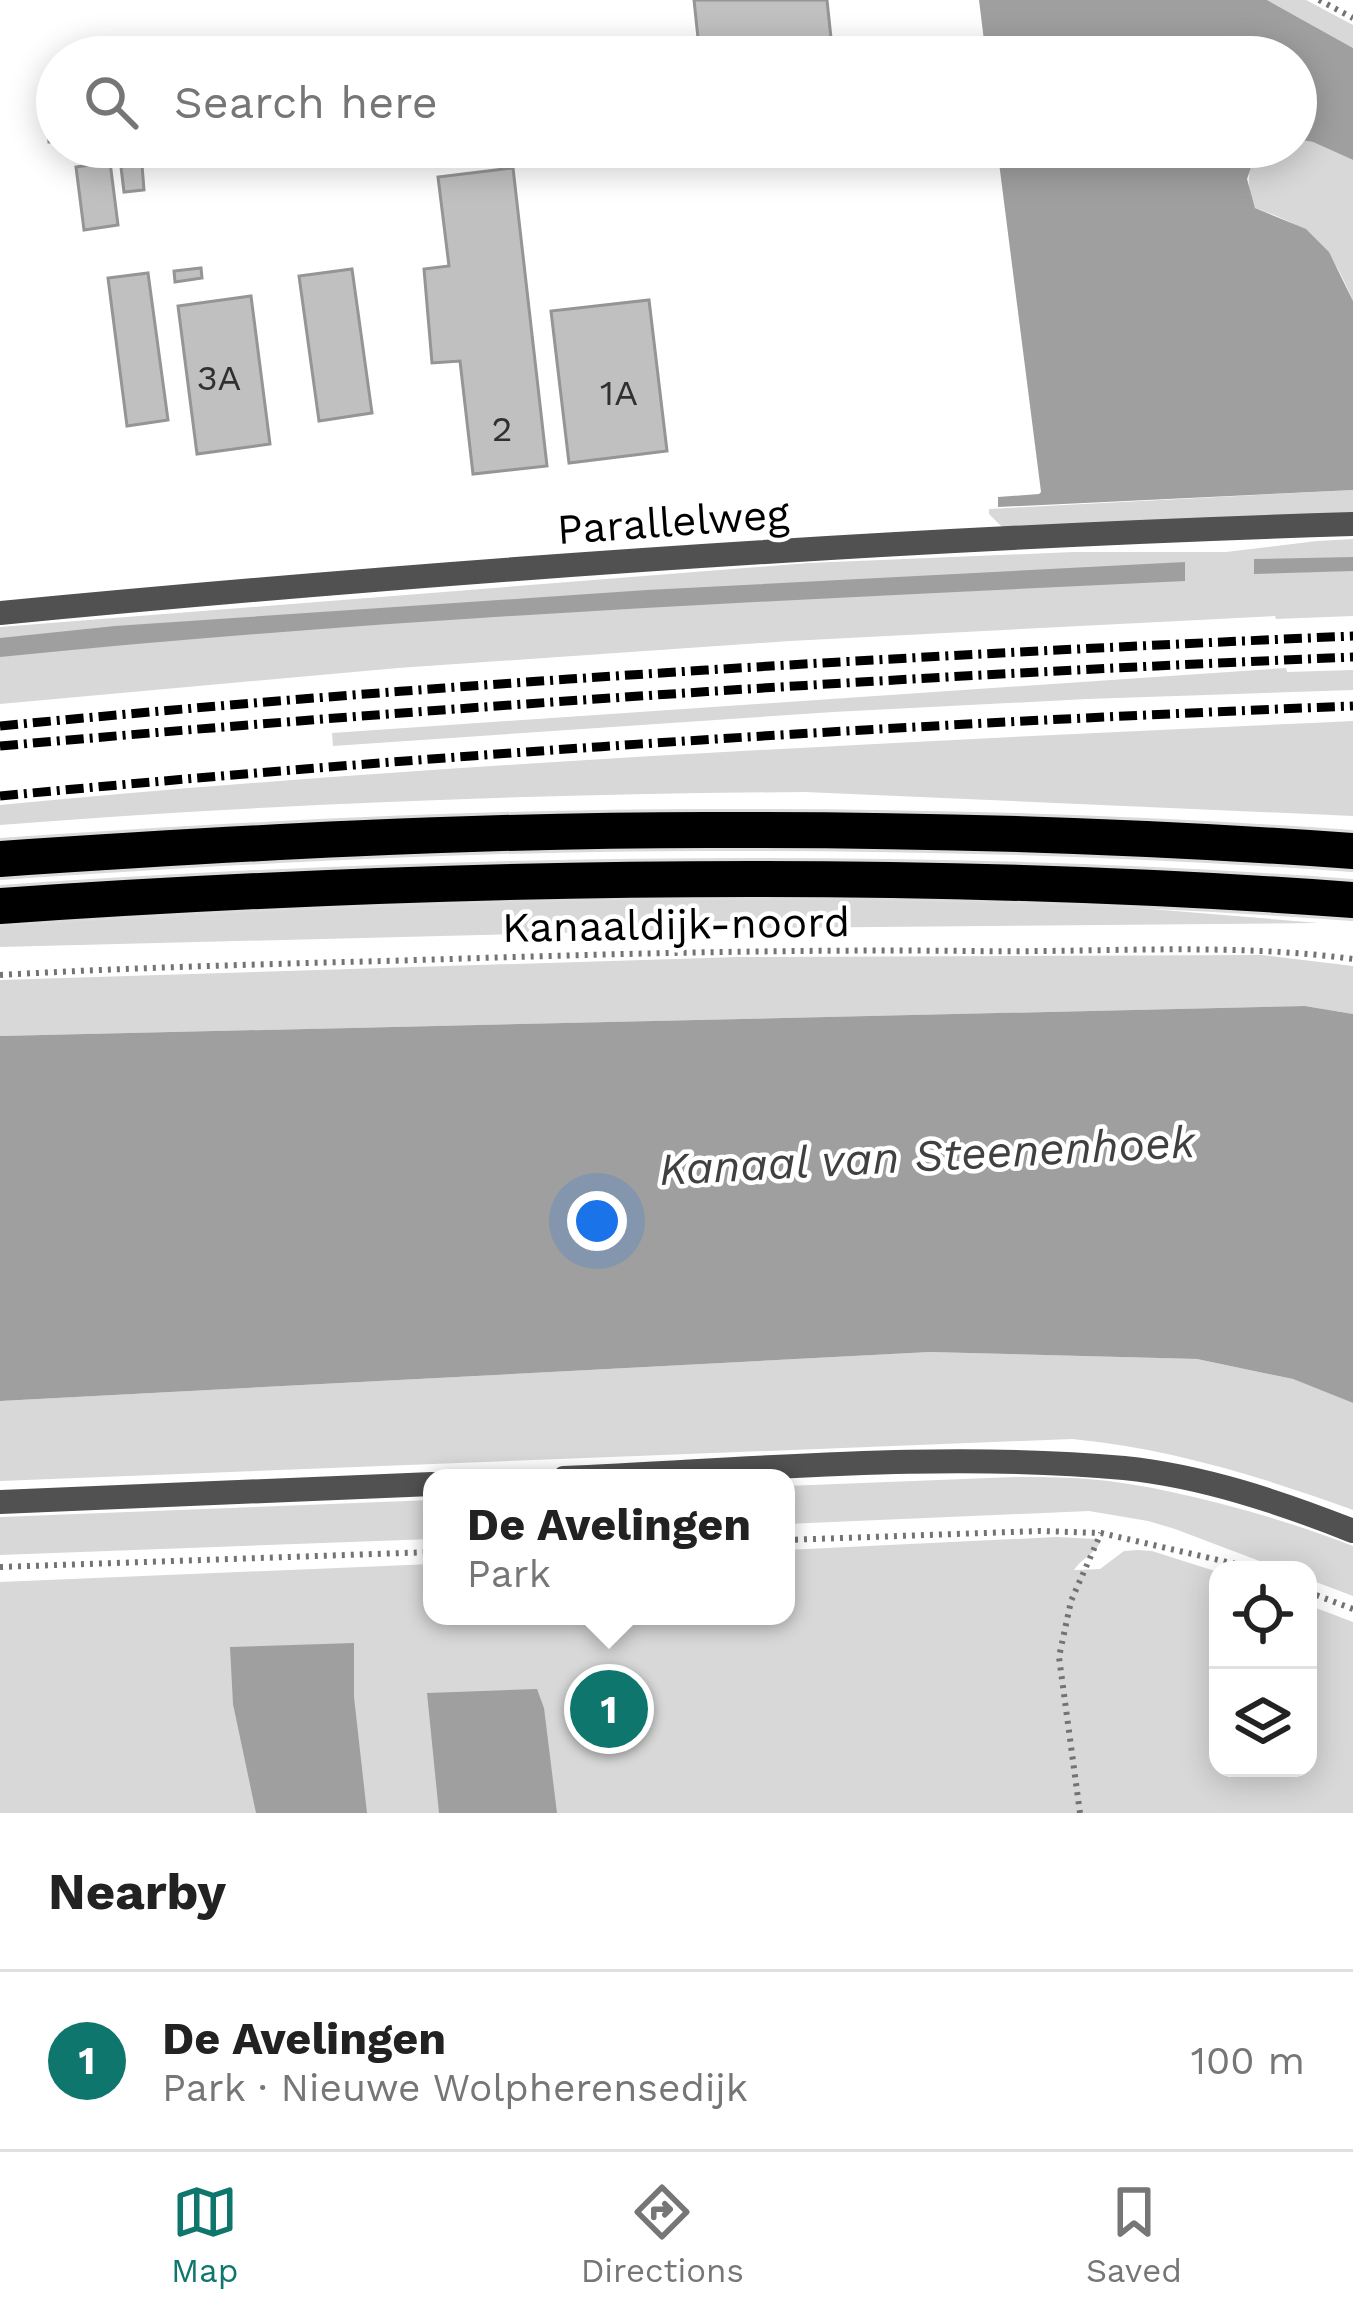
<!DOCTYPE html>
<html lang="en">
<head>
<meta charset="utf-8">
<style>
	:root { --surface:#fff; --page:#f6f6f6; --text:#222; --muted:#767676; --line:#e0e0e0; --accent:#0f766e }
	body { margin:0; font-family:"Work Sans",sans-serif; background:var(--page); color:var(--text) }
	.controls { position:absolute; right:36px; bottom:36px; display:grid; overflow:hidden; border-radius:24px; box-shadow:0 6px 30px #0003 }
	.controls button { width:108px; height:108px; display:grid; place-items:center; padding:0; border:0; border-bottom:3px solid var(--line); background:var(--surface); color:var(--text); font:60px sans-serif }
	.you { position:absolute; left:597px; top:1221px; width:42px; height:42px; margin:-30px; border:9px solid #fff; border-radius:50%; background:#1a73e8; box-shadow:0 0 0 18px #1a73e833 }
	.badge { display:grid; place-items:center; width:78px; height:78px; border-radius:50%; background:var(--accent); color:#fff; font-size:39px; font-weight:700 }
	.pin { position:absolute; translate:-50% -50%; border:6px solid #fff; box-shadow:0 3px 12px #0006 }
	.popup { position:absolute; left:423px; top:1469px; width:372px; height:156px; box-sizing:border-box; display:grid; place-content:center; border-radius:24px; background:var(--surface); filter:drop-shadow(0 3px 9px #0005); font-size:39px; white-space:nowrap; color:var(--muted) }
	.popup b { font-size:45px; color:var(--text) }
	.popup::after { content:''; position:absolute; left:50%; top:100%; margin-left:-24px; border:24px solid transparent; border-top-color:var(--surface) }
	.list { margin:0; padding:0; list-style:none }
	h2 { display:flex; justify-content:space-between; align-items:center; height:156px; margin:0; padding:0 48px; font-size:51px }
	h2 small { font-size:39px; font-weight:400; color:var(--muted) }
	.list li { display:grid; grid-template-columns:78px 1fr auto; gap:36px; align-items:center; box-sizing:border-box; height:180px; padding:0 48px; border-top:3px solid var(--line) }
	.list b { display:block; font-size:45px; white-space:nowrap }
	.list p { margin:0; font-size:39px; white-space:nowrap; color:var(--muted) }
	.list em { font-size:39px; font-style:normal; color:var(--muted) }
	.icon { flex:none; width:66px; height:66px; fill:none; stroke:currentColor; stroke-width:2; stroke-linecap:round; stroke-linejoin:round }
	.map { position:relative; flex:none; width:1353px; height:1813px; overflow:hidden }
	.search { position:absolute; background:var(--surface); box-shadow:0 6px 30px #0003; left:36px; right:36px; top:36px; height:132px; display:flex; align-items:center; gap:30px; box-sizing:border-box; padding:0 42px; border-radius:66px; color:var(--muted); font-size:45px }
	.sheet { height:336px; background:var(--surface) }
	nav { display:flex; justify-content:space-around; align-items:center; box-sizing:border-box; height:168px; border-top:3px solid var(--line); background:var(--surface); font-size:33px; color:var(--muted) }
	nav a { display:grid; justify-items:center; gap:6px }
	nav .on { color:var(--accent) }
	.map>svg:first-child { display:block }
</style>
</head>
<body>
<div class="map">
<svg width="1353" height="1813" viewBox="0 0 1353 1813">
	<rect width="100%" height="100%" fill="#fff"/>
	<path fill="#d8d8d8" d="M1267,0H1306L1353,25V48Z
		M1296,139L1313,142L1353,160V301C1329,244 1313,228 1255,208C1246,185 1247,172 1257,150L1264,147H1296Z
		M1353,490V514L1005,530L989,514V509Z
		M1353,539V616L1276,619L1275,616L790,641L398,668L0,704V627L809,563L1073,552H1226L1317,541Z
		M1286,668L1287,672L1353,670V690L1087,699L833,712L333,746L332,733Z
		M1353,721V816L805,792C536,794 268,804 0,825V805C450,762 902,742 1353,721Z
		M921,894L1042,900L1319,923L761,928L0,947V925L455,895Z
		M1262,955L1353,966V1014L1305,1006L0,1036V980L738,957Z
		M930,1352L1197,1359L1293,1379L1353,1403V1510C1259,1476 1172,1449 1072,1439L0,1481V1401Z
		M1015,1477C1043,1477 1071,1477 1099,1480C1175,1488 1282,1518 1353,1546V1596L1308,1579V1570H1283L1175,1529L1148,1521L1089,1511L786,1524V1486Z
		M432,1500V1539L0,1555V1517Z
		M1057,1537L1096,1539L1100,1543C1093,1555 1080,1560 1074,1570L1100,1569L1124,1551L1137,1550L1152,1551L1218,1572V1768H1308V1605L1353,1622V1813H0V1582L432,1564V1616H786V1550Z"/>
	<path fill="#9f9f9f" d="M979,0H1267L1353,48V160L1313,142L1296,139V57H986Z
		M997,147H1264L1257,150L1247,179L1255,208L1306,229L1329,252L1353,301V490L998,507V497L1039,494L1041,492Z
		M1353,557V571L1254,574V559Z
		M1185,562V581C790,600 394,617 0,657V638L115,626L647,590Z
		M1305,1006L1353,1014V1403L1293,1379L1197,1359L930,1352L0,1401V1036Z
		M354,1643V1697L367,1813H256L233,1704L230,1647Z
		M537,1689L544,1708L557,1813H439L427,1693Z"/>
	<path fill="#c0c0c0" stroke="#959595" stroke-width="3" d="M694,0H827L833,57H700Z
		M57,112V142H49L47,113Z
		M110,162L118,225L84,230L76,167Z
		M142,165L144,190L124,192L121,167Z
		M513,168L547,466L473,474L460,361L432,363L424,269L449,266L438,177Z
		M201,268L202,278L175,282L174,271Z
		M352,269L372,413L319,421L299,276Z
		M148,273L168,420L127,426L108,278Z
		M251,296L270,444L197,454L178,306Z
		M649,300L667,451L569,463L551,311Z"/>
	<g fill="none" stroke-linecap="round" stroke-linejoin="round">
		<g stroke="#dbdbdb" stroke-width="42">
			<path id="motorway" d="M0,859C236,843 472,830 708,830C923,829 1139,836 1353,851
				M0,906C450,875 903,867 1353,900"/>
		</g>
		<path stroke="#737373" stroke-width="6" stroke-dasharray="3 6" stroke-linecap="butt" d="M1319,0L1353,18
			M0,975C139,967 278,964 418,960C602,954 787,949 972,951C1099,953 1226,942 1353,959
			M786,1540L1040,1531L1101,1533L1236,1564L1253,1570
			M0,1567L432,1552
			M1308,1592L1353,1609
			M1080,1813L1059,1657L1071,1601L1101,1533"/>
		<path stroke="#515151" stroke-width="24" d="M0,613C450,570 902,538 1353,524"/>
		<path stroke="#515151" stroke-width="24" d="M564,1478C750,1470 938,1451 1124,1468C1202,1476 1280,1502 1353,1531
			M0,1502L432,1484"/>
		<use href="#motorway" stroke="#000" stroke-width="36"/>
		<path stroke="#000" stroke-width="9" stroke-dasharray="18 6 3 6" stroke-linecap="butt" d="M0,726C450,682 901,656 1353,636
			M0,746C451,706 901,676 1353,657
			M0,796C450,753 901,724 1353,706"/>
	</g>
	<g text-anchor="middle" stroke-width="9" stroke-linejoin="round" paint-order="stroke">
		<g font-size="36" fill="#303030">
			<text x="219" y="390">3A</text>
			<text x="619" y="405">1A</text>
			<text x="502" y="441">2</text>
		</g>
		<g font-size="42" fill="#000" stroke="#fff">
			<text transform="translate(673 521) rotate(-4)" y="15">Parallelweg</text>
			<text transform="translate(676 924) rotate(-1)" y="15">Kanaaldijk-noord</text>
		</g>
		<g font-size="45" font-style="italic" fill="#404040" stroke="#fff">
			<text transform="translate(927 1155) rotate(-3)" y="16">Kanaal van Steenenhoek</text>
		</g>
	</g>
</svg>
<div class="controls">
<button><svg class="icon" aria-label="locate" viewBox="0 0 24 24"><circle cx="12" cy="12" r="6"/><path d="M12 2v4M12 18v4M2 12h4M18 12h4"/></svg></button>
<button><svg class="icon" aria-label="layers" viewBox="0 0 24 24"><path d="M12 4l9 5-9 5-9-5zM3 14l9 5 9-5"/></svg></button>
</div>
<div class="you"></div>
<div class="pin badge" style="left:609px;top:1709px">1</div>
<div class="popup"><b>De Avelingen</b>Park</div>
<div class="search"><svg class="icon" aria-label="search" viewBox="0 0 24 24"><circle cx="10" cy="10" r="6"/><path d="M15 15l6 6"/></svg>Search here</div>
</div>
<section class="sheet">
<h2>Nearby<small></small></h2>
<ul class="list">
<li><span class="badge">1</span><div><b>De Avelingen</b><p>Park · Nieuwe Wolpherensedijk</p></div><em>100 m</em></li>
</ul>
</section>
<nav>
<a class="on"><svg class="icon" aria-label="map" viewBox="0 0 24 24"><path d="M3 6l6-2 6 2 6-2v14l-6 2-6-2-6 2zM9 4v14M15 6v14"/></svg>Map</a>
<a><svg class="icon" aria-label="directions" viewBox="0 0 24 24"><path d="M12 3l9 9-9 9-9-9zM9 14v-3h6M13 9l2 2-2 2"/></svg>Directions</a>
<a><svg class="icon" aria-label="saved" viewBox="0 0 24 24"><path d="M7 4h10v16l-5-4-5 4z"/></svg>Saved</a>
</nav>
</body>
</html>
